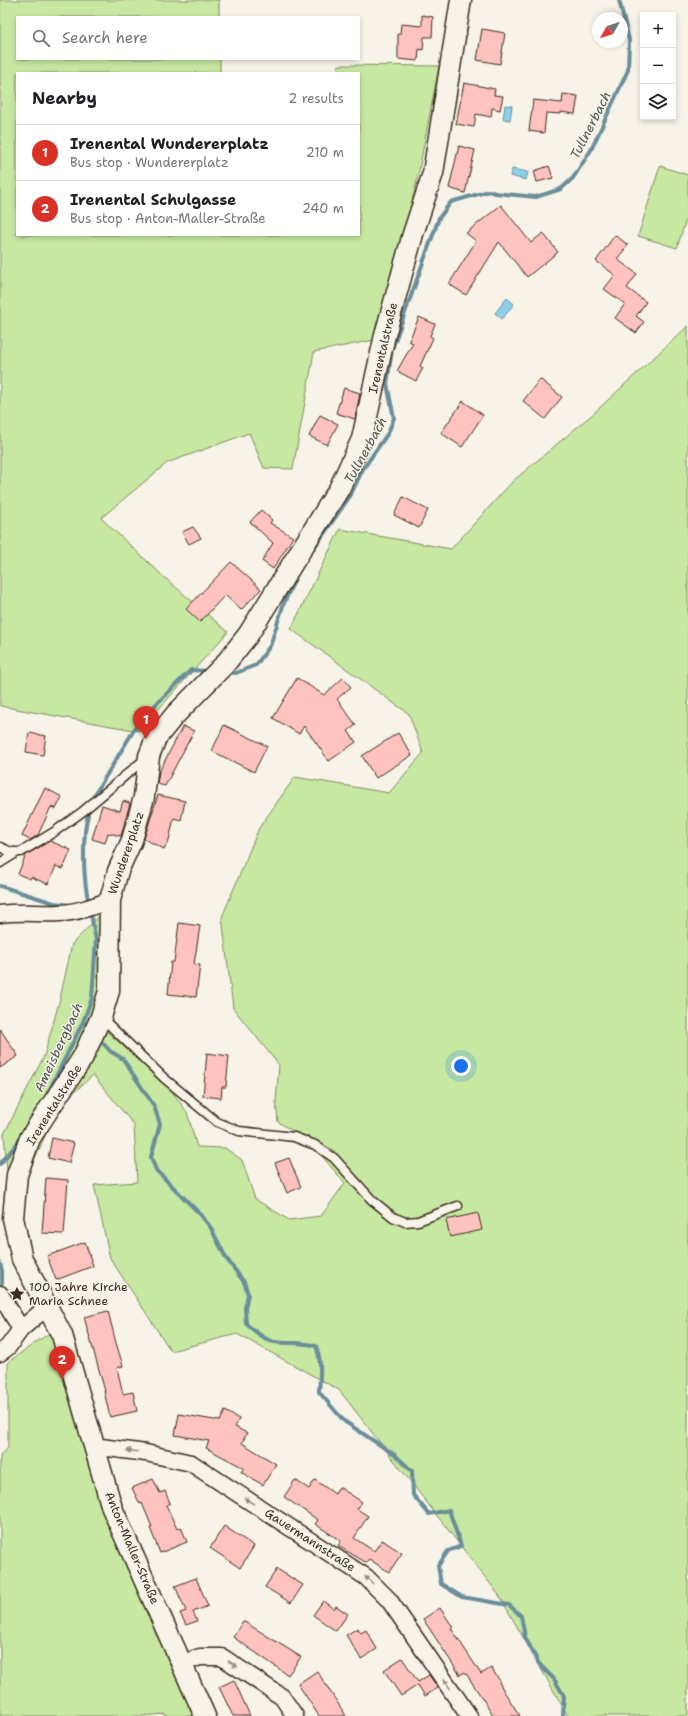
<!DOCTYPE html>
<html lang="en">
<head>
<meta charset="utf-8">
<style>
	:root { --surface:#fff; --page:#f2f2f2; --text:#202124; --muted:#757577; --line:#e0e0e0; --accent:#d93025 }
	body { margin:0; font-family:"Shantell Sans",sans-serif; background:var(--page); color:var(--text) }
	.controls { position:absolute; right:12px; top:12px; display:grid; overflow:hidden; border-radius:0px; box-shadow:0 2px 6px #0003 }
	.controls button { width:36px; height:36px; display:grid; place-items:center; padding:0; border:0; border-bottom:1px solid var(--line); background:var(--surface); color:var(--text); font:20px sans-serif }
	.compass { position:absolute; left:592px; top:12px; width:36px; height:36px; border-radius:50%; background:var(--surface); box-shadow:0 2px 6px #0003; rotate:231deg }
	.you { position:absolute; left:461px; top:1066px; width:14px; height:14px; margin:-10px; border:3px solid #fff; border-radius:50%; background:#1a73e8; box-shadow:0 0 0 6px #1a73e833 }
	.badge { display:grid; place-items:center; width:26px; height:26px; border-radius:50%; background:var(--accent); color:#fff; font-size:13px; font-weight:700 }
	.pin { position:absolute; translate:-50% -33px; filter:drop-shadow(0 1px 2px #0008) }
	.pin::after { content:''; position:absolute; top:21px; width:14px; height:12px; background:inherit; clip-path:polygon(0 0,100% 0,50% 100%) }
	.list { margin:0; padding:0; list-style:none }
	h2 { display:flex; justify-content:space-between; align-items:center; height:52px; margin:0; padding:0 16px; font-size:17px }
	h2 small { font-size:13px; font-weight:400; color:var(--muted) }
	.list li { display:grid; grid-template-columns:26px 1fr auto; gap:12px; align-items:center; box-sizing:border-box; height:56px; padding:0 16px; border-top:1px solid var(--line) }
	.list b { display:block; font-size:15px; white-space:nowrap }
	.list p { margin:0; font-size:13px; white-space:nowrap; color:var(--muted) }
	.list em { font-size:13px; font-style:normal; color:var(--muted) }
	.icon { flex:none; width:22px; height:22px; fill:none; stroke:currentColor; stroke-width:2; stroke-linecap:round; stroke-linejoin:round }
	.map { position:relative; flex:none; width:688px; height:1716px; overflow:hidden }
	.search { position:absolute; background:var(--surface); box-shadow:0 2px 6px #0003; left:16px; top:16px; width:344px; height:44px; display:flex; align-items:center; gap:10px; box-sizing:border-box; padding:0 14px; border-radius:0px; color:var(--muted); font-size:15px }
	.panel { position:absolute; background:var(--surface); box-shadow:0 2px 6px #0003; left:16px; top:72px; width:344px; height:164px; border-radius:0px }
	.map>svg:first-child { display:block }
</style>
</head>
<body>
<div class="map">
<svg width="688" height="1716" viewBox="0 0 688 1716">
	<rect width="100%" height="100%" fill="#f7f3e8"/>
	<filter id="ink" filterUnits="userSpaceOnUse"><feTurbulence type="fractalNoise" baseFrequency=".025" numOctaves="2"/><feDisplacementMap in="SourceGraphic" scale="8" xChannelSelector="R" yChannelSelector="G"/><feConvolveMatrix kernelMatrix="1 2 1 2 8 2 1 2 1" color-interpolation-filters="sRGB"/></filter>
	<g filter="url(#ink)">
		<path fill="#c6e8a1" stroke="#808960" d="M0,0H219V17H17V59H220V73H17V235H359V73H337L339,65L439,66L417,181L379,339L314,352L293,469L264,468L249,433L167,463L101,518L164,577L228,632L139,731L0,706Z
			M660,166L688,175V213L677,248L638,236Z
			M688,326V1716H568L499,1595L339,1390L237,1334L171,1351L110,1258L94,1185L137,1182L134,1125L93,1075L58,1107L29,1172L7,1170L4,1134L44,1056L60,999L72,944L116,899L117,996L108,1033L162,1078L187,1112L197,1147L225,1148L242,1160L255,1199L289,1220L321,1216L345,1183L308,1140L278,1122L276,1101L279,1065L233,1008L222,917L259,828L295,777L389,793L423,753L409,714L291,629L340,529L451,549L513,481L594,413Z
			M48,1334L52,1338L125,1511L216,1716H166L165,1714L144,1716H0V1455L8,1448V1362Z"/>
		<path fill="#8bd1ec" stroke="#6b8e9a" d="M505,105L512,106L510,120L503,119Z
			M512,169L528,172L526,180L510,176Z
			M507,298L514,304L502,319L495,313Z"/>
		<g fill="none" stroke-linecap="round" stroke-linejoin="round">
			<path stroke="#6b8e9a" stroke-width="4" d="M314,548L350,496L363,469L388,433L394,418L387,384L392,349L439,218L451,202L489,191L495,193L536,197L561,189L573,178L591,150L628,70L629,40L619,0
				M227,672L236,673L256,665L270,646L284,603L297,574
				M92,799L140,720L191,670L208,671
				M88,815C82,837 83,881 89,903
				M0,886L54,903L71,905
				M83,1022L90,1029
				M98,1038L110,1051L123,1059L154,1106L160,1124L151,1157L156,1170L200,1214L211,1228L226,1258L244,1282L248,1294L245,1308L246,1324C254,1330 265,1341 275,1342C289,1344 302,1342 316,1346C322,1361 320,1376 319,1392L344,1421L395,1455L412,1471L413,1495L429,1514L449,1510L461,1546L448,1551L438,1566L441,1584L462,1597L509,1605L521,1616L525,1637L539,1664L554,1679L564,1696L563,1716
				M48,1093L83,1022L92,998L96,940L90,910
				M0,1164L20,1140
				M0,1263L2,1271V1283"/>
		</g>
		<path fill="#ffc3bf" stroke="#3b2a1e" d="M422,15L433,17L432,37H424L423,50L419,49L418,61L398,59V34H400L401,24L422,26Z
			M482,29L505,33L500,64L477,60Z
			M464,83L495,89L494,95L503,96L500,110L492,108L491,117L476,114L474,127L456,124Z
			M563,94L578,96L575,114L561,112V114L546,113L544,133L529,131L533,100L562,103Z
			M459,146L475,150L465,193L449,188Z
			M549,166L553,178L537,182L534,171Z
			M501,205L531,243L543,233L558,252L527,277L499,242L466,295L449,284L476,241L466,233Z
			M615,235L628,245L617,259L637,274L627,288L646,302L636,316L644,322L636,333L615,318L625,304L604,289L615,275L596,261Z
			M419,317L435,324L430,336L433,338L420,366L423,368L416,381L397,371L413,343L409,341Z
			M540,379L562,397L545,419L523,401Z
			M344,388L360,393L355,419L336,413Z
			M463,401L483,415L462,447L441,433Z
			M320,415L338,424L327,445L309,436Z
			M403,497L428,510L419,528L394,515Z
			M261,510L272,520L270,523L293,537L273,569L262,561L273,543L250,522Z
			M193,527L201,538L189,544L182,532Z
			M231,562L261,589L241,610L225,595L200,622L186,609Z
			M297,678L324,695L343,678L351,687L337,699L356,725L348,731L356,742L329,761L304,726L299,734L273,718Z
			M224,725L267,746L254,772L212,751Z
			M183,726L194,731L165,786L157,784L159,772Z
			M29,733L46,736L43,755L26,752Z
			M398,733L412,755L376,778L362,756Z
			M45,788L62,797L56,809L51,807L38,835L30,840L22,836Z
			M158,795L185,801L181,820L174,818L169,840L164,849L144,839Z
			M123,801L130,803L121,836L108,833L105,843L92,839L102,805L120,811Z
			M50,841L71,850L63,869L56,866L48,884L31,877L30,879L18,874L26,855Z
			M179,923L200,926L194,964L200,965L196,997L168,994L171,962H174Z
			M0,1029L18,1056L0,1068Z
			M207,1053L229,1056L226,1087H222L221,1098L203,1096Z
			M52,1138L74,1143L69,1163L48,1158Z
			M289,1158L301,1187L287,1193L275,1163Z
			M46,1178L68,1180L64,1234L42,1233Z
			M478,1213L482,1230L450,1237L446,1220Z
			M85,1242L93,1266L56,1280L47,1256Z
			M108,1311L116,1343L123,1366L117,1368L123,1394L133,1392L137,1411L110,1417L104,1391H105L84,1317Z
			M225,1411L239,1419L235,1427L247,1433L242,1443L276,1464L263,1485L241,1472L244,1468L206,1448L209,1441L175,1435L179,1414L220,1421Z
			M153,1479L160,1493L165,1491L170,1503L166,1505L177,1529L181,1527L187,1542L160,1553L150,1528L152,1527L142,1503L140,1504L132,1488Z
			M295,1480L309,1489L315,1480L335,1494L339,1487L362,1502L357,1509L368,1516L354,1538L374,1551L382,1540L402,1553L389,1572L369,1559L367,1563L338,1546L341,1541L315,1524L318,1520L284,1497Z
			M224,1526L254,1546L240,1568L210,1548Z
			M277,1569L303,1585L291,1603L265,1587Z
			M196,1578L208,1606L193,1612L197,1621L186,1625L180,1613L186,1611L175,1586Z
			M323,1601L334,1609L336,1606L348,1614L336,1631L313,1615Z
			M440,1608L453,1627L451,1628L481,1674L491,1668L500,1681L499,1682L505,1693L520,1716H494L465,1672L460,1675L423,1619Z
			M243,1621L301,1657L288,1675L233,1637Z
			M358,1628L361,1633L366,1630L377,1649L361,1659L346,1635Z
			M402,1658L418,1682L429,1675L438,1688L425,1696L418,1685L401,1696L384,1670Z
			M317,1671L346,1716H319L298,1684Z
			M234,1680L250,1716H233L219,1687Z"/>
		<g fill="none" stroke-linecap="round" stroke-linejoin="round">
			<g stroke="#3b2a1e" stroke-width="11">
				<path id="service" d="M0,847L11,852H21L54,832L82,812L146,758
					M0,863L16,853
					M102,1018L164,1078L217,1122L239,1131L294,1137L315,1145L334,1158L372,1200L393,1217L405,1222L418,1221L458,1206"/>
			</g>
			<g stroke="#3b2a1e" stroke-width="19">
				<path id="minor" d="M0,914C20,911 39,914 59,913C76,913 94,906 110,900
					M0,1294L21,1329
					M0,1353L8,1347L21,1329L47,1307
					M93,1446L146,1453L191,1463L366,1577L389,1600L469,1716
					M183,1663L200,1657H222L282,1697L295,1716"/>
			</g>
			<g stroke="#3b2a1e" stroke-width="23">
				<path id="tertiary" d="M205,1716L112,1508L62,1335L22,1259L13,1218L17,1175L30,1138L83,1057L101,1017L109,991L110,900L118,871L132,840L144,797L149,756L156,738L175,715L225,664L248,635L339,489L362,439L385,335L413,234L433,173L461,0"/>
			</g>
			<use href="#service" stroke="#f7f3e8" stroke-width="8"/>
			<use href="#minor" stroke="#f7f3e8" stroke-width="16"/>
			<use href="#tertiary" stroke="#f7f3e8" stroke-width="20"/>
		</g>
		<defs><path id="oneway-solid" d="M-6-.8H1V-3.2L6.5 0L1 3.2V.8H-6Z"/></defs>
		<g fill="#998e83">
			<use href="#oneway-solid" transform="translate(132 1451) rotate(-173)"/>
			<use href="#oneway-solid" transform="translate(249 1501) rotate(-147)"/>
			<use href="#oneway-solid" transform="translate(369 1580) rotate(-138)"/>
			<use href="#oneway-solid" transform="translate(233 1664) rotate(33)"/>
			<use href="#oneway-solid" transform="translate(447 1684) rotate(-124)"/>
		</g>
	</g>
	<defs>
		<g id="sight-bare" transform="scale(1.2)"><path d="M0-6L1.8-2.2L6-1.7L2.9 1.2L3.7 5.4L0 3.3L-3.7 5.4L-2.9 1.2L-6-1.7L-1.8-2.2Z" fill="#3b2a1e" stroke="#f7f3e8" stroke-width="2.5" paint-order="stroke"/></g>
	</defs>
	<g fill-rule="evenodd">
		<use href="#sight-bare" x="17" y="1294"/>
	</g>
	<g text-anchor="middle" stroke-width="3" stroke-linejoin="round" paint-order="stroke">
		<g font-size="12" fill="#3b2a1e" stroke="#f7f3e8">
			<text transform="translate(383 348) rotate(-77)" y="4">Irenentalstraße</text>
			<text transform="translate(126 853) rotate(-71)" y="4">Wundererplatz</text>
			<text transform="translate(54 1105) rotate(-58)" y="4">Irenentalstraße</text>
			<text transform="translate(310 1540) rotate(33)" y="4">Gauermannstraße</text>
			<text transform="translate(132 1548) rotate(67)" y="4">Anton-Maller-Straße</text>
		</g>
		<g font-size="12" fill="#3b2a1e" stroke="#f7f3e8" text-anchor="start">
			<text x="29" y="1291">100 Jahre Kirche<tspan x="29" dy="14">Maria Schnee</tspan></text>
		</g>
		<g font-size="13" font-style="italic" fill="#4f5452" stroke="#f7f3e8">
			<text transform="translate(590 125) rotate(-63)" y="5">Tullnerbach</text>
			<text transform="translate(365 450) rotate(-61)" y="5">Tullnerbach</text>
			<text transform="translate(58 1047) rotate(-65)" y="5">Ameisbergbach</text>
		</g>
	</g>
</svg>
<div class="controls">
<button>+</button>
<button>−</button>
<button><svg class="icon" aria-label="layers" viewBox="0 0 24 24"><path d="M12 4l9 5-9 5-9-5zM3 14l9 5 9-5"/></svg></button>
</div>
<svg class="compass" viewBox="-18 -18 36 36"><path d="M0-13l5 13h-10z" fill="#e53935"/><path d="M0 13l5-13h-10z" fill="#757577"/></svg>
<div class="you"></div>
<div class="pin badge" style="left:146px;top:739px">1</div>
<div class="pin badge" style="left:62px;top:1379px">2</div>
<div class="search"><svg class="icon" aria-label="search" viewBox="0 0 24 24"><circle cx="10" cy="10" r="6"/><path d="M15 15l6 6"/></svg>Search here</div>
<section class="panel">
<h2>Nearby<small>2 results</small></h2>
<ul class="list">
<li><span class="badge">1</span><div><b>Irenental Wundererplatz</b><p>Bus stop · Wundererplatz</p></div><em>210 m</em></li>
<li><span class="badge">2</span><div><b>Irenental Schulgasse</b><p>Bus stop · Anton-Maller-Straße</p></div><em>240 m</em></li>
</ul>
</section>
</div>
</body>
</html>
